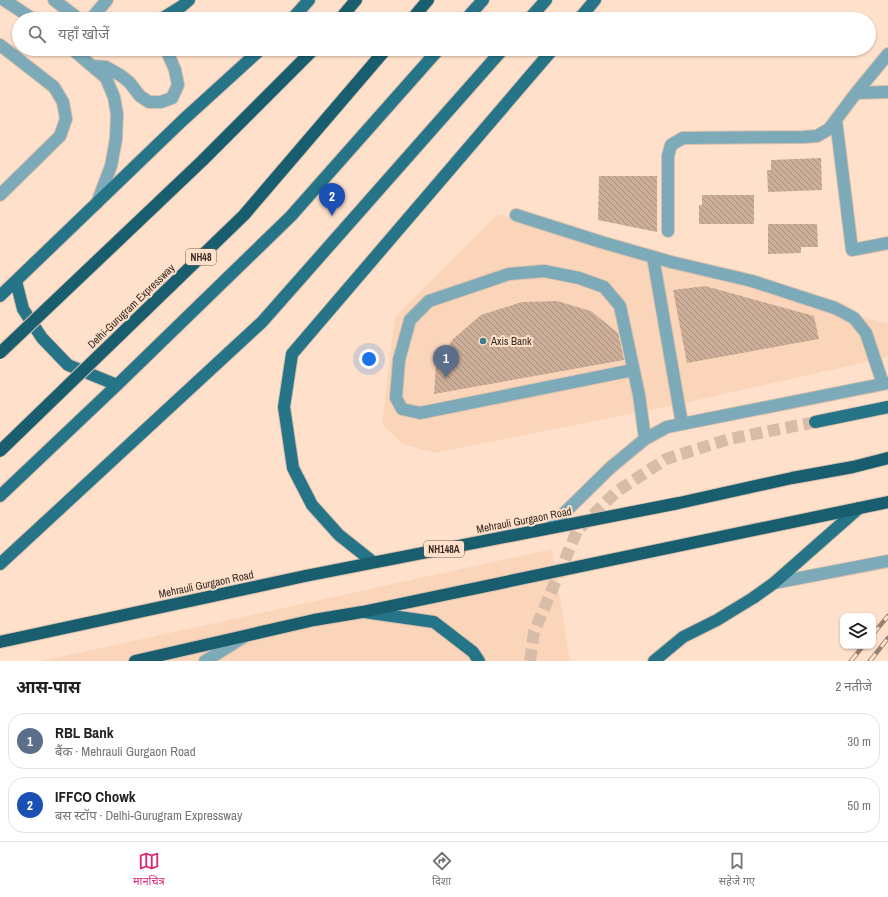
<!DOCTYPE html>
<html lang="hi">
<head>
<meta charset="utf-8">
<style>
	:root { --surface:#fff; --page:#f6f6f6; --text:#202124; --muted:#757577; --line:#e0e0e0; --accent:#db2777 }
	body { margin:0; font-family:"Archivo Narrow","Noto Sans Devanagari",sans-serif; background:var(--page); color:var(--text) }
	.controls { position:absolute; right:12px; bottom:12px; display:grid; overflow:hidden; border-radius:8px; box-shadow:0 1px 3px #0004 }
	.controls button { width:36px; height:36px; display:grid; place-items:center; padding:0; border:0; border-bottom:1px solid var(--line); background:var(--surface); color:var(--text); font:20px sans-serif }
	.you { position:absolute; left:369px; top:359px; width:14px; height:14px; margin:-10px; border:3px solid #fff; border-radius:50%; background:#1a73e8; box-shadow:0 0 0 6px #1a73e833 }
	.badge { display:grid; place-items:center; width:26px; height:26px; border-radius:50%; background:var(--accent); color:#fff; font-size:13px; font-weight:700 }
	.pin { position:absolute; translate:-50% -33px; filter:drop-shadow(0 1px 2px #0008) }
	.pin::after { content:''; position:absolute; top:21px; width:14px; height:12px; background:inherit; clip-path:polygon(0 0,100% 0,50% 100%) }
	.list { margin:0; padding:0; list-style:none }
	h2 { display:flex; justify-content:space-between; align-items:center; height:52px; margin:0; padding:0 16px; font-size:17px }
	h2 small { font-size:13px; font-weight:400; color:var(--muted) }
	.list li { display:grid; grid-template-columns:26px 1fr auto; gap:12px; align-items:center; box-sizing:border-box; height:56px; margin:0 8px 8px; padding:0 8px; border:1px solid var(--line); border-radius:16px }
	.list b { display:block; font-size:15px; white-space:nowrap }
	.list p { margin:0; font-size:13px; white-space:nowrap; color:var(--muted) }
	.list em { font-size:13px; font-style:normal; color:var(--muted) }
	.icon { flex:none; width:22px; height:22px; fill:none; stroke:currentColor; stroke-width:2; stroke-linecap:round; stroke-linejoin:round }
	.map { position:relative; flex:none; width:888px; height:661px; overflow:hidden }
	.search { position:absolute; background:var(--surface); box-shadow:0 1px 3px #0004; left:12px; right:12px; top:12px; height:44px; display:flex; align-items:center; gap:10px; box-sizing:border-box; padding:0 14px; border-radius:22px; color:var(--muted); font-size:15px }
	.sheet { height:180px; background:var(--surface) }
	nav { display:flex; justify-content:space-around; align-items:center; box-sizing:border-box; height:56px; border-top:1px solid var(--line); background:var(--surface); font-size:11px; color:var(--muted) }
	nav a { display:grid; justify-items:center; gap:2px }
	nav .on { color:var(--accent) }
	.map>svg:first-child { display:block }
</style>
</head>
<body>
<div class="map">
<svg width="888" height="661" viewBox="0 0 888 661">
	<defs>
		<pattern id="building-back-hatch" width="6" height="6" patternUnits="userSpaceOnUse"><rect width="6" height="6" fill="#ccae99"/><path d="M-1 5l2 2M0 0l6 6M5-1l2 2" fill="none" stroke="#a68e7c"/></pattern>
	</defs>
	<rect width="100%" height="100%" fill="#ffe0ca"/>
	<path fill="#fad5ba" d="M498,214L645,252L888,324V357L671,406L435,453L403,444L382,424L395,317Z
		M552,549L570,661H42Z"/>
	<path fill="url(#building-back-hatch)" d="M821,158L822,190L768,192L767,170H771V160Z
		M599,176H657V232L598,220Z
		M702,195H754V224H699V205H702Z
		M768,224H817L818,247H801V253L768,254Z
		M705,286L814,316L819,339L687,363L673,290Z
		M557,301L591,311L618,333L624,360L434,394L436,365L453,339L481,315L522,302Z"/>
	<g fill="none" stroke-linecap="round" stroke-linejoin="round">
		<path stroke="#d7bca8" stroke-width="12" stroke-dasharray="12 6" stroke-linecap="butt" d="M530,661L534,632L577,531L616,492L666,459L729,439L815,422"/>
		<g stroke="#dbbfac" stroke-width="14">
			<path id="minor" d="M4,0L33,19
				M54,0L79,19
				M91,19L107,0
				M0,45L54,87L63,102L66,119L60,136L0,195
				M72,49L106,78L114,97L117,114L116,139L111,166L97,203
				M93,66L106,67L120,75L129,82L140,96L149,102H161L172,98L178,85L175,70L166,49
				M856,93L888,54
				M836,120L852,250L888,243
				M516,215L601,242L671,262L752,281L835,308L854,318L866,333L883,384
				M668,231V156L671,145L683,138L804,137L817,136L829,129L856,93L888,92
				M653,257L682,424
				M633,370L420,413L402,409L396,398L399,360L410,320L429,301L509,274L544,271L579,278L604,287L620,306L639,395L645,439
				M549,528L610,468L645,439L667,427L888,383
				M774,583L888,561
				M205,661L244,637"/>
		</g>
		<g stroke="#dbbfac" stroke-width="14">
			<path id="major" d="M161,19L182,6L189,0
				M292,19L309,0
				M466,19L483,0
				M529,19L546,0
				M579,19L595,0
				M16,281L23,309L42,338L68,365L117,385
				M0,296L183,120L261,49
				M815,422L888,407
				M0,496L117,385L291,216L439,49
				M373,562L339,535L312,505L293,468L284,407L292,354L553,49
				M0,564L262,322L503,49
				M364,612L434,622L473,652L479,661
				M654,661L683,637L717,620L753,598L774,583L859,508"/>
		</g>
		<g stroke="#dbbfac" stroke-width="14">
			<path id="highway" d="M340,19L356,0
				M412,19L428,0
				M0,642L305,576L679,503L792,478L853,467L888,458
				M135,661L314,620L362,612L888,502"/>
		</g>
		<use href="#minor" stroke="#7caab9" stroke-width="12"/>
		<use href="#major" stroke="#257488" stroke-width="12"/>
		<use href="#highway" stroke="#195e6f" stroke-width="12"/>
		<g stroke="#968172" stroke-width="4.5">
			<path id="rail" d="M873,634L888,616
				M851,661L863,646
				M870,661L888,638"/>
		</g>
		<use href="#rail" stroke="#ffe0ca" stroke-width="3" stroke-dasharray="9" stroke-linecap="butt"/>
		<g stroke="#dbbfac" stroke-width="14" stroke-linecap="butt">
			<path id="highway-bridge" d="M0,353L202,161L314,49
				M0,451L244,215L386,49"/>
		</g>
		<use href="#highway-bridge" stroke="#195e6f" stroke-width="12"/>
	</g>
	<circle fill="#3b7c8f" stroke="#ffe0ca" stroke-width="1.5" cx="483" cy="341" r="4"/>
	<g text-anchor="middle" stroke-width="4" stroke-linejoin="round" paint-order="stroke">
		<g fill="#ffe0ca" stroke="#726154" stroke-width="1">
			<rect x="186" y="249" width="30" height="16" rx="3"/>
			<rect x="424" y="541" width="40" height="16" rx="3"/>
		</g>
		<g font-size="10" font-weight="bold" fill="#362a22">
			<text x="201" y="261">NH48</text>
			<text x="444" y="553">NH148A</text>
		</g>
		<g font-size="11" fill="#362a22" stroke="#ffe0ca">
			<text transform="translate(131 306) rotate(-44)" y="4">Delhi-Gurugram Expressway</text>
			<text transform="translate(524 520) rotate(-11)" y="4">Mehrauli Gurgaon Road</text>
			<text transform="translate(206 584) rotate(-12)" y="4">Mehrauli Gurgaon Road</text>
		</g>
		<g font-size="11" fill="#362a22" stroke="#ffe0ca" text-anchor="start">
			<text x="491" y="345">Axis Bank</text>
		</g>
	</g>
</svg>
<div class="controls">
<button><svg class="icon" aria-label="layers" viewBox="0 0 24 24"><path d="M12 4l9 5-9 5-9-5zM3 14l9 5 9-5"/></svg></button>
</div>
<div class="you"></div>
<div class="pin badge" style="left:446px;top:378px;background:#5c6f8a">1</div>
<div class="pin badge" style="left:332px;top:216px;background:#1a4fb4">2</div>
<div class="search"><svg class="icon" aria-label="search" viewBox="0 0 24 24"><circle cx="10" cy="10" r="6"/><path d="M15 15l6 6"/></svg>यहाँ खोजें</div>
</div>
<section class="sheet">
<h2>आस-पास<small>2 नतीजे</small></h2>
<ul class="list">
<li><span class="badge" style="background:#5c6f8a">1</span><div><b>RBL Bank</b><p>बैंक · Mehrauli Gurgaon Road</p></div><em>30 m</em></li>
<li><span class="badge" style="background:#1a4fb4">2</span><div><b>IFFCO Chowk</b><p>बस स्टॉप · Delhi-Gurugram Expressway</p></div><em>50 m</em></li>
</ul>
</section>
<nav>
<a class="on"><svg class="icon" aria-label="map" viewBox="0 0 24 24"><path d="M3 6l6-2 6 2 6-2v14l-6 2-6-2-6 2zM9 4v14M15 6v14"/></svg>मानचित्र</a>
<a><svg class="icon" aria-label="directions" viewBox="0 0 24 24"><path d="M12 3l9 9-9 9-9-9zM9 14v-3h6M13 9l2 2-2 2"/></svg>दिशा</a>
<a><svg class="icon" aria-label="saved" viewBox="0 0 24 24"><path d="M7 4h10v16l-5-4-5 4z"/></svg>सहेजे गए</a>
</nav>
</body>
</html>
